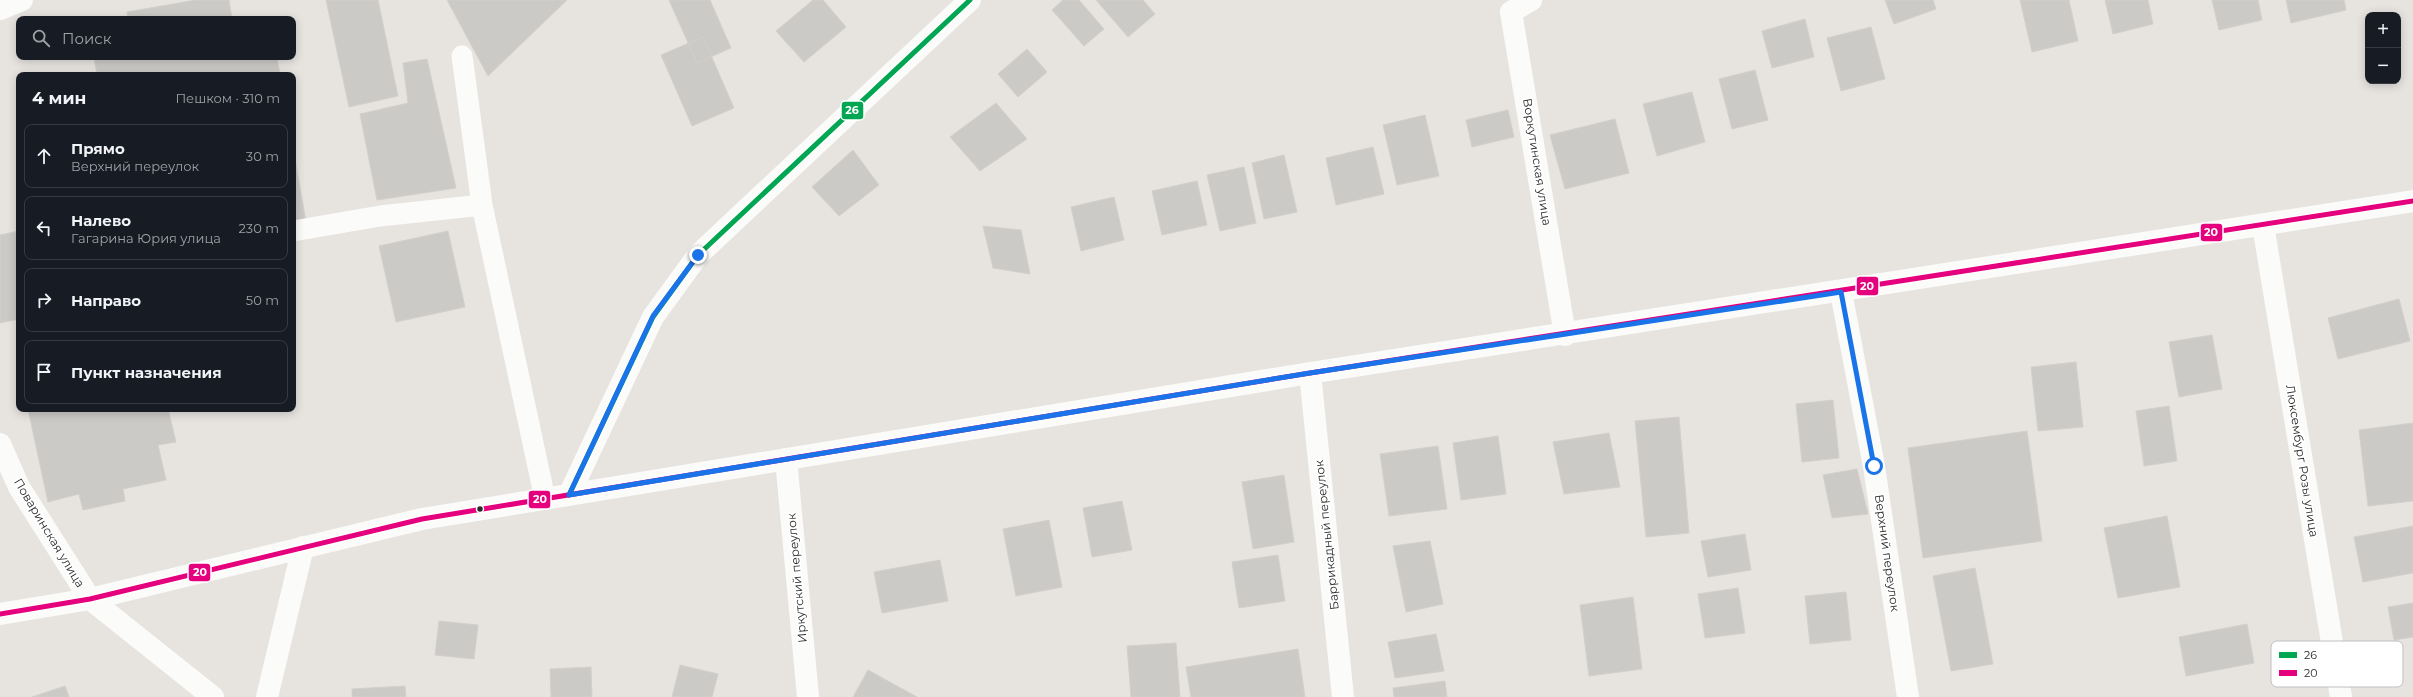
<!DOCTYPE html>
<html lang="ru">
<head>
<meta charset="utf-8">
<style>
	:root { --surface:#171b24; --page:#242831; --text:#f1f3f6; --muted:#9ea1a6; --line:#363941 }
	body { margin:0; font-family:Montserrat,sans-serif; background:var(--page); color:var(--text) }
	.controls { position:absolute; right:12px; top:12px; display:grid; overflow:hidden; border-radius:8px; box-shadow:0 2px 10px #0003 }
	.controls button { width:36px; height:36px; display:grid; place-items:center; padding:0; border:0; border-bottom:1px solid var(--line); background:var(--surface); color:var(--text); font:20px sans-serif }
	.stop { position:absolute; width:12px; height:12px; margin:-9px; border:3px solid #1a73e8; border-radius:50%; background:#fff }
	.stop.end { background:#1a73e8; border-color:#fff; box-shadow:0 1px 4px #0008 }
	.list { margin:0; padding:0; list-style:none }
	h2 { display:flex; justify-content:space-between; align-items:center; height:52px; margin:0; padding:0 16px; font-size:17px }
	h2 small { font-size:13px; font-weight:400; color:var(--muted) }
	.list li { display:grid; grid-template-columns:26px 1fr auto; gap:12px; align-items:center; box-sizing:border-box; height:64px; margin:0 8px 8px; padding:0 8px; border:1px solid var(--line); border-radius:8px }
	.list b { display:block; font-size:15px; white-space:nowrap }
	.list p { margin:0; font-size:13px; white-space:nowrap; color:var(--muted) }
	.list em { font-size:13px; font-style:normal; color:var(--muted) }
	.icon { flex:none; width:22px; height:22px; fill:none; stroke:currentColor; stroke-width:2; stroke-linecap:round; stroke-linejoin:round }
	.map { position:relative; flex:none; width:2413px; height:697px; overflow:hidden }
	.search { position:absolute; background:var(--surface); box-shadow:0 2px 10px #0003; left:16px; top:16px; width:280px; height:44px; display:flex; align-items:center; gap:10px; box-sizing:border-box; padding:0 14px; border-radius:8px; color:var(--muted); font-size:15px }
	.panel { position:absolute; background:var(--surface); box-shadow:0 2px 10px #0003; left:16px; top:72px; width:280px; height:340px; border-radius:8px }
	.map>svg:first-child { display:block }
</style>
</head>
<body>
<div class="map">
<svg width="2413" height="697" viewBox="0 0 2413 697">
	<rect width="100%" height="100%" fill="#e7e4e0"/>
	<path fill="#cccac7" stroke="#d2cfcc" d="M196,0H229L232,19H128L127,12Z
		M326,0H378L398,96L349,107Z
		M447,0H567L488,76Z
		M669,0H710L731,48L697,63Z
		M813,0H823L846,27L804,62L776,31Z
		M1063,0H1079L1104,29L1084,46L1052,10Z
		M1096,0H1143L1155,14L1128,37Z
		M1885,0H1933L1936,9L1894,24Z
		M2020,0H2069L2078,41L2032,52Z
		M2105,0H2148L2153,24L2113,34Z
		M2212,0H2258L2262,20L2219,30Z
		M2286,0H2344L2346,10L2291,23Z
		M1805,19L1814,57L1772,68L1762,31Z
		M1871,27L1885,79L1841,91L1827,38Z
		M703,37L734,108L692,126L661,55Z
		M1027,49L1047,72L1018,97L998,74Z
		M94,57H277L280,75H97Z
		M427,59L456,188L377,200L360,114L408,103L403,63Z
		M1755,70L1768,120L1732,129L1719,79Z
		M1692,92L1705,142L1657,156L1643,104Z
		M996,103L1027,139L980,171L950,137Z
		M1508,110L1514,137L1472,147L1466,120Z
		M1425,115L1439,176L1397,185L1383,125Z
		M1615,119L1629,173L1565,189L1550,135Z
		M1373,147L1384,194L1336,205L1326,158Z
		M293,148L306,222L293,224Z
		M853,150L879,185L839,216L812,187Z
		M1284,155L1297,212L1264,219L1252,163Z
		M1244,167L1256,223L1220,231L1207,175Z
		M1197,181L1207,225L1162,235L1152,191Z
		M1114,197L1124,240L1081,251L1071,207Z
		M983,226L1021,230L1030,274L993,268Z
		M19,231V319L0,323V235Z
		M448,231L465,307L396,322L379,246Z
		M2399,299L2410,341L2338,359L2328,318Z
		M2212,335L2222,389L2179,397L2169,342Z
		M2076,362L2083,427L2038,431L2031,367Z
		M1833,400L1839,458L1802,462L1796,404Z
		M2169,406L2177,461L2144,466L2136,411Z
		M28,409H168L176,442L158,445L166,480L123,489L125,501L83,510L79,494L48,502Z
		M1679,417L1689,533L1646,537L1635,421Z
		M2413,423V501L2368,506L2359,430Z
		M2027,431L2042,541L1923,558L1908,448Z
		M1609,433L1620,487L1564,494L1553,442Z
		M1498,436L1506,494L1461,500L1453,443Z
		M1438,446L1447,509L1389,516L1380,454Z
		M1857,469L1868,514L1832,518L1823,475Z
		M1284,475L1294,542L1253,549L1242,482Z
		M1122,501L1132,550L1092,557L1083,508Z
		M2167,516L2180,587L2118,598L2104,528Z
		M1049,520L1062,587L1016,596L1003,529Z
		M2413,526V573L2363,582L2354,537Z
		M1745,534L1751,570L1708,577L1701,541Z
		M1430,541L1443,604L1406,612L1393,546Z
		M1278,555L1285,601L1239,608L1232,562Z
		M940,560L948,601L882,613L874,572Z
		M1975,568L1993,664L1951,671L1933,576Z
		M1738,588L1745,633L1705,638L1698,594Z
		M1846,592L1851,640L1810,644L1805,596Z
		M1633,597L1642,669L1589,676L1580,605Z
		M2413,603V637L2394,640L2388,607Z
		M439,621L478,625L474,659L435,655Z
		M2247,624L2254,663L2186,676L2179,637Z
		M1436,634L1444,671L1395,678L1388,642Z
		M1176,643L1180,697H1131L1127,646Z
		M1298,649L1305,697H1191L1186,667Z
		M680,665L718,674L712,697H672Z
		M591,667L592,697H551L550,669Z
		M868,670L917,697H853Z
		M1445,681L1447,697H1394L1393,688Z
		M65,686L69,697H32Z
		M405,686L406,697H352V689Z"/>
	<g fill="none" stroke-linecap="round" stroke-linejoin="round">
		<path stroke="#fbfbfa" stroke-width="21" d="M462,56L482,205L545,499
			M293,231L380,216L482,205"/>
		<path stroke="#fbfbfa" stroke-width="22" d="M1531,0L1511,12L1565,335
			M0,9L22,0
			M2263,225L2341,697
			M1841,292L1874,466L1908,697
			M1310,373L1343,697
			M786,459L808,697
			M569,495L653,317L698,255L970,0"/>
		<path stroke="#fbfbfa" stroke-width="22" d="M0,444L19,487L90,599L213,697
			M0,614L90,599L422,519L1310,373L2413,201
			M267,697L303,547"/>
		<g stroke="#fff" stroke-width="8">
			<path id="bus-1" d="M569,495L653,317L698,255L970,0"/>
		</g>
		<g stroke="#fff" stroke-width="8">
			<path id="bus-2" d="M0,614L90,599L422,519L1310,373L2413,201"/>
		</g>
		<use href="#bus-1" stroke="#00a651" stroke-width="5"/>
		<use href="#bus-2" stroke="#e5007d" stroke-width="5"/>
	</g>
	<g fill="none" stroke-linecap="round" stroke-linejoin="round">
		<path stroke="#1a73e8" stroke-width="5" d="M698,255L653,316L569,495L1310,373L1841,292L1874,466"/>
	</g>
	<circle fill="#292929" stroke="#fff" stroke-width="1.5" cx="480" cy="509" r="3.5"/>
	<g text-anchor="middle" stroke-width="3.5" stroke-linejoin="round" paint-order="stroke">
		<g font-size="12" fill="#292929" stroke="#fff">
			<text transform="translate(1537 162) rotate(81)" y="4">Воркутинская улица</text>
			<text transform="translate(2302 461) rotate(81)" y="4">Люксембург Розы улица</text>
			<text transform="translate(49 533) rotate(59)" y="4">Поваринская улица</text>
			<text transform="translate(1327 535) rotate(-96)" y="4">Баррикадный переулок</text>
			<text transform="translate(1887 553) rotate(82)" y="4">Верхний переулок</text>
			<text transform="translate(797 578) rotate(-95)" y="4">Иркутский переулок</text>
		</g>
	</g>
	<rect x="2271" y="641" width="132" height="46" rx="6" fill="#fff" stroke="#bfbfbf" stroke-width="1"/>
	<rect x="2279" y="652" width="18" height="6" fill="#00a651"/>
	<rect x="2279" y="670" width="18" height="6" fill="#e5007d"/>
	<g font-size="11" fill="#292929">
		<text x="2304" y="659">26</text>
		<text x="2304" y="677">20</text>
	</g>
	<g stroke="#fff" stroke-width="1.5">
		<rect x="841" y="101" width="23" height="19" rx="4" fill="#00a651"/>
		<rect x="2200" y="223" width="23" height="19" rx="4" fill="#e5007d"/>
		<rect x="1856" y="276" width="23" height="20" rx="4" fill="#e5007d"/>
		<rect x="528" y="490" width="23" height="19" rx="4" fill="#e5007d"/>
		<rect x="188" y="563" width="23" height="19" rx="4" fill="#e5007d"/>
	</g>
	<g font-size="11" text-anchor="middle" font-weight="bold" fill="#fff">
		<text x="852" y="114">26</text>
		<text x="2211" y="236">20</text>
		<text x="1867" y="290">20</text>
		<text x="540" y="503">20</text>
		<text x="200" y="576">20</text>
	</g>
</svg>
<div class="controls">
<button>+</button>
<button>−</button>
</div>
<div class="stop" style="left:1874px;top:466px"></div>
<div class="stop end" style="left:698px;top:255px"></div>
<div class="search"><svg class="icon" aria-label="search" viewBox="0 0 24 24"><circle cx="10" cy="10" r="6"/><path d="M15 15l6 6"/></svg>Поиск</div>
<section class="panel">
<h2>4 мин<small>Пешком · 310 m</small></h2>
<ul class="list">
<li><svg class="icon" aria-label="ahead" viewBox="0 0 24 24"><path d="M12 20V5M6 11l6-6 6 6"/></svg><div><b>Прямо</b><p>Верхний переулок</p></div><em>30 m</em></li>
<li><svg class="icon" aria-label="left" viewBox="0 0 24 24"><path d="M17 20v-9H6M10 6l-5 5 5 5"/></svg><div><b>Налево</b><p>Гагарина Юрия улица</p></div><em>230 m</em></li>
<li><svg class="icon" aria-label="right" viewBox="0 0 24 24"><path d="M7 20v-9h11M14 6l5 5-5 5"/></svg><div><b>Направо</b></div><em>50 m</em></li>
<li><svg class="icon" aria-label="arrive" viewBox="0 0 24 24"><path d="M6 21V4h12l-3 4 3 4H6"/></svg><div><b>Пункт назначения</b></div></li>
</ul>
</section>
</div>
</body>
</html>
